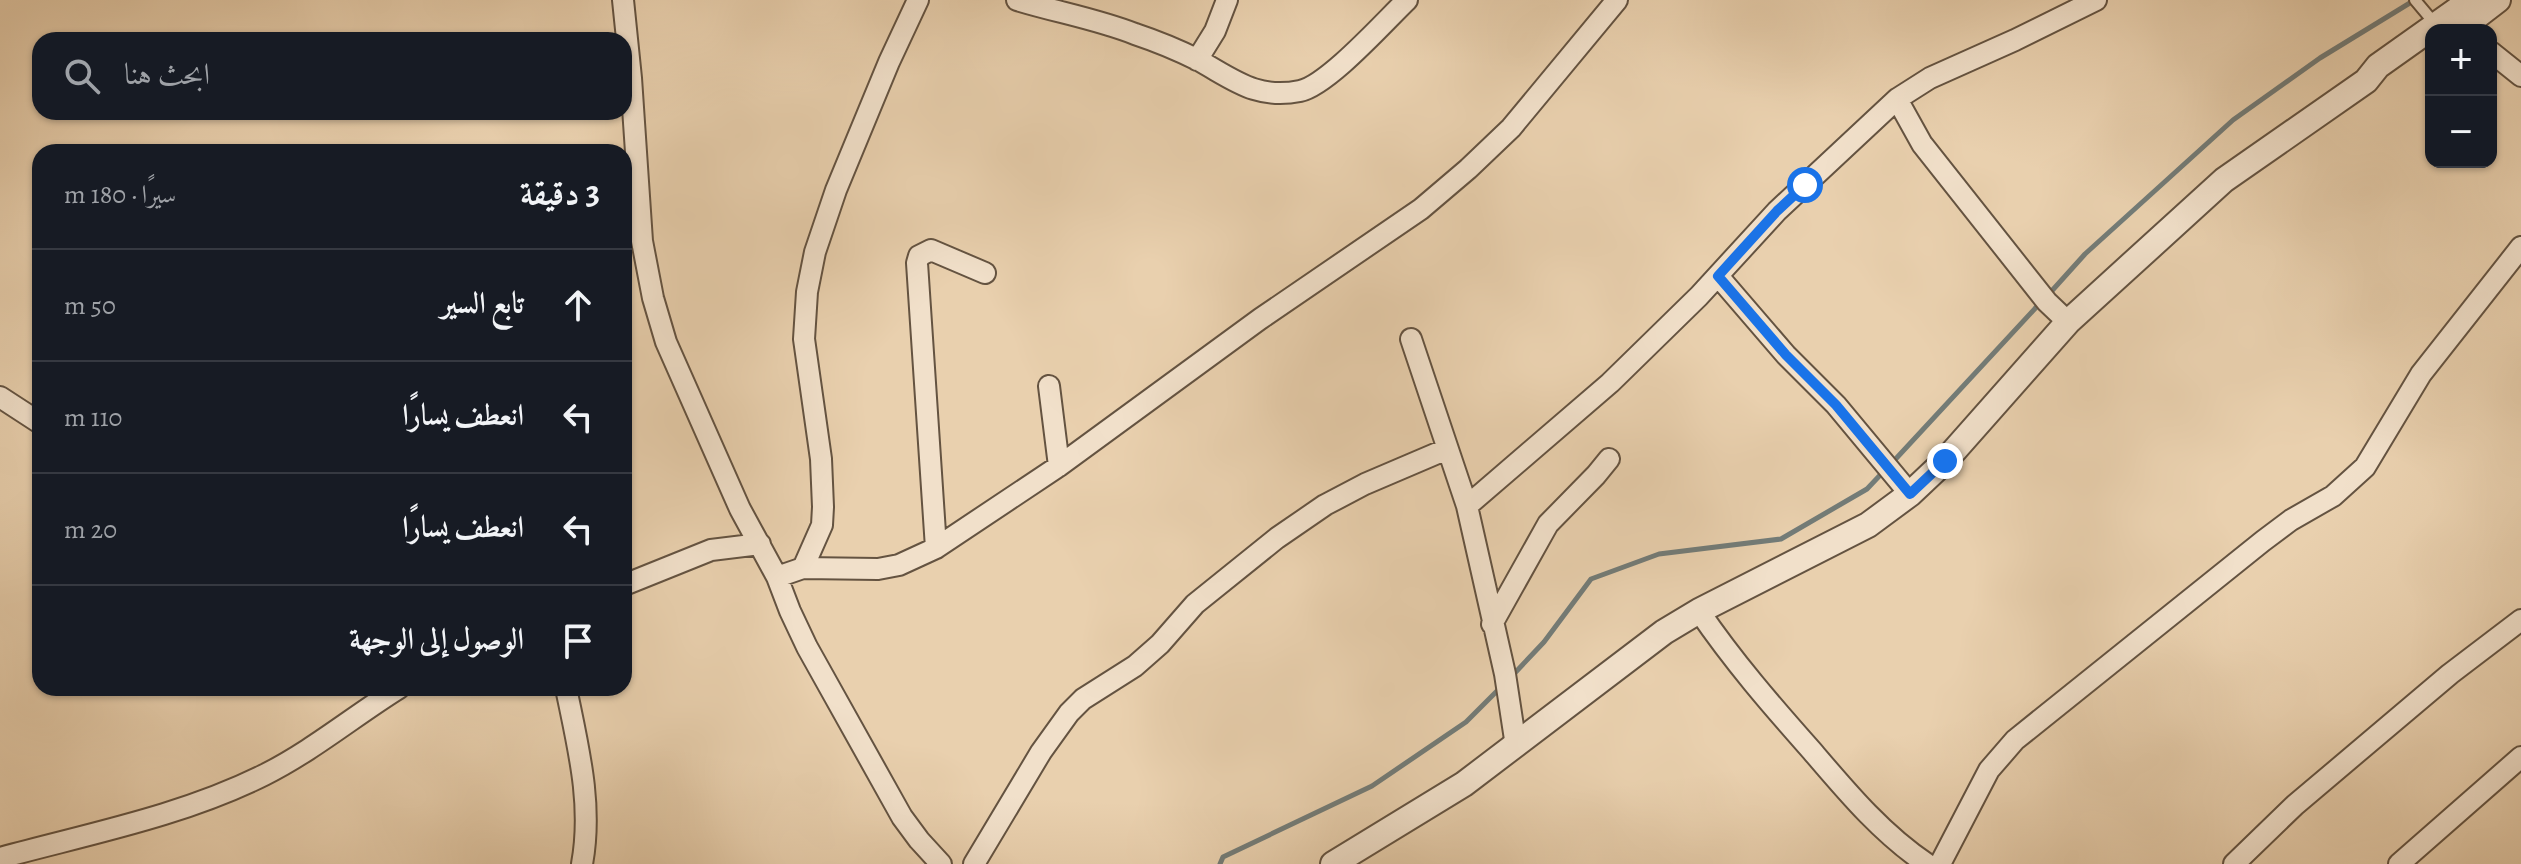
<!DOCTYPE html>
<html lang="ar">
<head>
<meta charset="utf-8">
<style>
	:root { --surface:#171b24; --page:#242831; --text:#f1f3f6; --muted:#9ea1a6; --line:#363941 }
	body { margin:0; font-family:Alegreya,Amiri,serif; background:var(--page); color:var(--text); direction:rtl }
	.controls { position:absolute; right:24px; top:24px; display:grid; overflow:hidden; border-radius:16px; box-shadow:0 2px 6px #0004 }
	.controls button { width:72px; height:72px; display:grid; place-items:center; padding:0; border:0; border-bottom:2px solid var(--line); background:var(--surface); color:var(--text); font:40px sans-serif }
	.stop { position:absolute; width:24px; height:24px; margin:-18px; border:6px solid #1a73e8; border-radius:50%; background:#fff }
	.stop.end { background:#1a73e8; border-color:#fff; box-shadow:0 2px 8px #0008 }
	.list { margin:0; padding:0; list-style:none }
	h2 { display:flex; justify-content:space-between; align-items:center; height:104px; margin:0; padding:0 32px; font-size:34px }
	h2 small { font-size:26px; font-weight:400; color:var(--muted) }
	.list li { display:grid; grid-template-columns:52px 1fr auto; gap:24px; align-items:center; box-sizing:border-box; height:112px; padding:0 32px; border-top:2px solid var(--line) }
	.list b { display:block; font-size:30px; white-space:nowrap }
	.list em { font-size:26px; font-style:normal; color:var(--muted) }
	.icon { flex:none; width:44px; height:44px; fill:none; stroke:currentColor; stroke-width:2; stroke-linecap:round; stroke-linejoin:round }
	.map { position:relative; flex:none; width:2521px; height:864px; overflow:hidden; direction:ltr }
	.search { position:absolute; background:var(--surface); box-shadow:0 2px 6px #0004; left:32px; top:32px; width:600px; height:88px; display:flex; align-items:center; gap:20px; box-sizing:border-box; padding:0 28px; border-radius:24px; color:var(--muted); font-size:30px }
	.panel { position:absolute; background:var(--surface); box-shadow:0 2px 6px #0004; left:32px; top:144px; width:600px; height:552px; border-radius:24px; direction:rtl }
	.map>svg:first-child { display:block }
</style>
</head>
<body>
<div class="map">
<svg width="2521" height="864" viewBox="0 0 2521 864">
	<rect width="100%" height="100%" fill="#e9d0ae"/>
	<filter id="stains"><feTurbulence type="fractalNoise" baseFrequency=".0025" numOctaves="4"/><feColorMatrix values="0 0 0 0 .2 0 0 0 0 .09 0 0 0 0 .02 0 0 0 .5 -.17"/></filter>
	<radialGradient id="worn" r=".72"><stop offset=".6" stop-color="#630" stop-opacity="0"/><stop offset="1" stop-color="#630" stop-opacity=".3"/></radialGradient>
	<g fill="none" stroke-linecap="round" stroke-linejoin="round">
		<path stroke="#737c78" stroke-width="5" d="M2049,294L2085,254L2233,120L2320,58L2413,1
			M1891,464L2042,301
			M1511,677L1544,642L1591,579L1659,554L1781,539L1867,489L1884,471
			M1220,864L1223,857L1372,786L1466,722L1501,687"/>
		<g stroke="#645341" stroke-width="14">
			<path id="service" d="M2415,0L2436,25"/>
		</g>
		<g stroke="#645341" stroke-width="24">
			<path id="minor" d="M623,0L631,78L642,241L653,298L666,342L740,509L777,577L790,611L807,647L902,817L919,840L941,864
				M1017,0C1056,12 1097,19 1135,34C1156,41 1178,50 1198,60C1233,79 1256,100 1300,91C1328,85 1384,22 1407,0
				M2491,52L2521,76
				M1197,60L1215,31L1227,0
				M1718,276L1786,355L1836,405L1910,494
				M2068,322L2047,302L1922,144L1897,99L1930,78L2015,40L2096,0
				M1411,339L1467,506L1505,674L1516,746
				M1049,386L1059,466
				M0,397L40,423
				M1467,506L1610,383L1699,296L1777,211L1897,99
				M936,548L917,263L919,256L931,250L985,273
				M803,568L822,525L823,507L821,459L804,339L807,292L815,252L836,190L889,62L918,0
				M777,577L803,568L878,569L899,565L936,548L1059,466L1260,319L1421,209L1468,169L1511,128L1617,0
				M624,585L711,550L760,544
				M1699,611C1733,661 1772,706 1812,751C1847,792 1882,834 1927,864
				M1492,624L1548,524L1596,475L1609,459
				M566,688C578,747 593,804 582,864
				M0,858C88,834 182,816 264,775C312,751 354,716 399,688
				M974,864L1041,752L1069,713L1083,699L1135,666L1160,644L1195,604L1277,538L1325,505L1365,484L1447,449
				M1940,864L1989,770L2015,740L2263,541L2291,520L2333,496L2365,467L2421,374L2521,247
				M2234,864L2295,805L2450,674L2521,620
				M2399,864L2521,757"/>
		</g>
		<g stroke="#645341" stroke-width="28">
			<path id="tertiary" d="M2459,30L2498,0
				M1333,864L1464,784L1664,632L1699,611L1868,525L1910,494L1945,461L2068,322L2224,180L2366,81L2378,66L2471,0"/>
		</g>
		<use href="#service" stroke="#f1e0ca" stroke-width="10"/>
		<use href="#minor" stroke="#f1e0ca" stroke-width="20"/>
		<use href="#tertiary" stroke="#f1e0ca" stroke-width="24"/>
	</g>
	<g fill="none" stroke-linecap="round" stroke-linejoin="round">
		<path stroke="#1a73e8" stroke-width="10" d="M1805,185L1777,211L1718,276L1786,355L1836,405L1910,494L1945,461"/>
	</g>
	<rect width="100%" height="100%" filter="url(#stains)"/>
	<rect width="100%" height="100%" fill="url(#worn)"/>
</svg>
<div class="controls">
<button>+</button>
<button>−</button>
</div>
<div class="stop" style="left:1805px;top:185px"></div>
<div class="stop end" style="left:1945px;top:461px"></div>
<div class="search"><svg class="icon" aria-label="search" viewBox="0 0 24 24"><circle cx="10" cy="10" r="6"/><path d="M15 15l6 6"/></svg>ابحث هنا</div>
<section class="panel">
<h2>3 دقيقة<small>سيرًا · 180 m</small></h2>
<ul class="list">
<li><svg class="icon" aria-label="ahead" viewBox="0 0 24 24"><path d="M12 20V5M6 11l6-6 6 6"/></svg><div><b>تابع السير</b></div><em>50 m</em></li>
<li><svg class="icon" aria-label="left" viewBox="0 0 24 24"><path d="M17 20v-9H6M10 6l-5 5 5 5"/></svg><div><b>انعطف يسارًا</b></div><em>110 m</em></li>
<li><svg class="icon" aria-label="left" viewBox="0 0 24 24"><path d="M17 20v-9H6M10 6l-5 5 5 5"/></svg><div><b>انعطف يسارًا</b></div><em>20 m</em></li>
<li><svg class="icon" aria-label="arrive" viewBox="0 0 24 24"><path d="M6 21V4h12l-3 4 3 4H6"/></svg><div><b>الوصول إلى الوجهة</b></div></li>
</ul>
</section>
</div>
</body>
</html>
